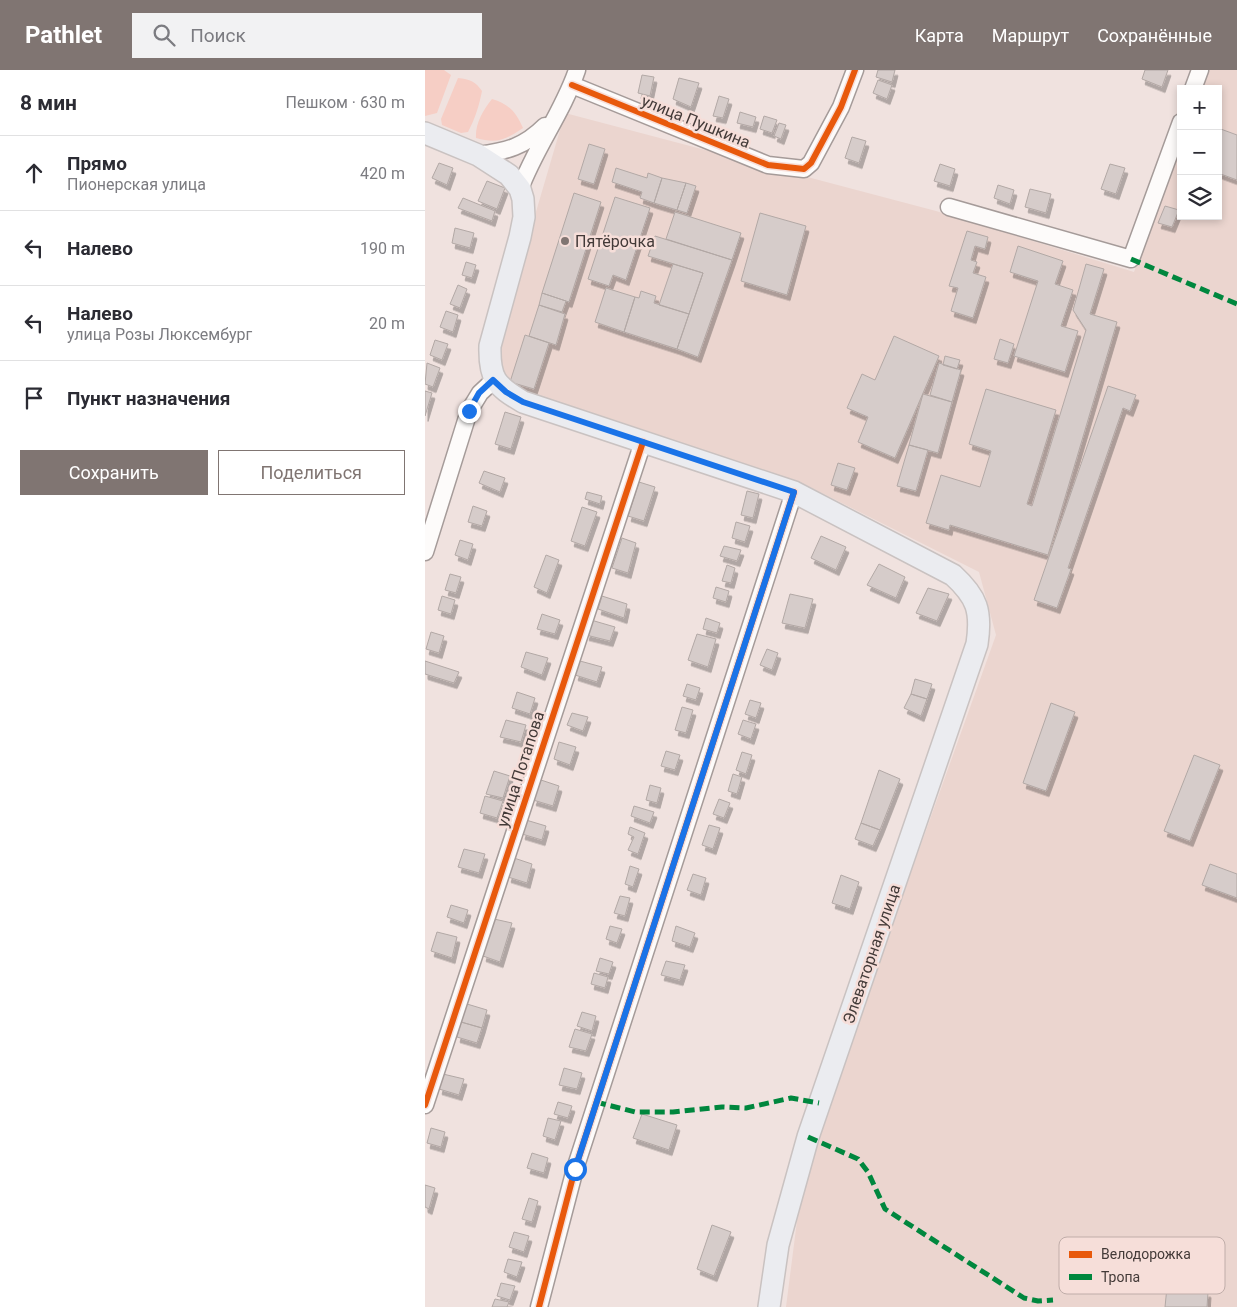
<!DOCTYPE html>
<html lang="ru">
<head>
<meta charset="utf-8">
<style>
	:root { --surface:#fff; --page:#f2f2f3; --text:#2b2b33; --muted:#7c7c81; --line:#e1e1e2; --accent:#807572 }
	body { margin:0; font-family:Roboto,sans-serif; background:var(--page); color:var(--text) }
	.controls { position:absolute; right:15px; top:15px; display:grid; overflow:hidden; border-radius:0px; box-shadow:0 2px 8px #0003 }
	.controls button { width:45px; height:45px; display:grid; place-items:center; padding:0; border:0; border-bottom:1px solid var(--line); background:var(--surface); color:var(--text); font:25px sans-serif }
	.stop { position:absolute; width:15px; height:15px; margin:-11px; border:4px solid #1a73e8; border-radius:50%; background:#fff }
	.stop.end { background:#1a73e8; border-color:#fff; box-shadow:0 1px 5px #0008 }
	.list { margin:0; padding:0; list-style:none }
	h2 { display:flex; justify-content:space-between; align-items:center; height:65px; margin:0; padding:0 20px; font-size:21px }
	h2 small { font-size:16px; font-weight:400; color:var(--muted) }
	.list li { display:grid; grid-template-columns:32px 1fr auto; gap:15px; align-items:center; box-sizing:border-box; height:75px; padding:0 20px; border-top:1px solid var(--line) }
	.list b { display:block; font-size:19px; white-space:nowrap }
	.list p { margin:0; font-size:16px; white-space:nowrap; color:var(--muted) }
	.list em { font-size:16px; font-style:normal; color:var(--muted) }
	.actions { display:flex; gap:10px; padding:15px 20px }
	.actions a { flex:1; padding:11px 0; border:1px solid var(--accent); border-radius:0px; text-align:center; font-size:18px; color:var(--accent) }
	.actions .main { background:var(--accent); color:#fff }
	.icon { flex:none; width:28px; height:28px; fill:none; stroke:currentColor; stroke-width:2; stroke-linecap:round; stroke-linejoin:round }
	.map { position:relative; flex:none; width:812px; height:1237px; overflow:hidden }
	header { display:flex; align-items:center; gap:30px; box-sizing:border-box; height:70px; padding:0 25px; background:var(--accent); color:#fff }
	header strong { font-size:24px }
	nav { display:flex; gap:28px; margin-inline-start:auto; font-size:18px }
	.search { width:350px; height:45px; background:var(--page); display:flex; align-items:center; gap:12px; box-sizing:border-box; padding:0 18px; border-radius:0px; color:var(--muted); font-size:19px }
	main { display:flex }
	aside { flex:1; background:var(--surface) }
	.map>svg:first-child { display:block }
</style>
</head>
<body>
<header>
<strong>Pathlet</strong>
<div class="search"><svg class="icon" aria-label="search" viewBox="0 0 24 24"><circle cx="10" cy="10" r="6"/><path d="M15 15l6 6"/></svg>Поиск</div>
<nav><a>Карта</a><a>Маршрут</a><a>Сохранённые</a></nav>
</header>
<main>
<aside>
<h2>8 мин<small>Пешком · 630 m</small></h2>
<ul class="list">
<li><svg class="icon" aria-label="ahead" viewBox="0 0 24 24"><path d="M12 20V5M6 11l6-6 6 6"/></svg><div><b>Прямо</b><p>Пионерская улица</p></div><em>420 m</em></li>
<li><svg class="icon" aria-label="left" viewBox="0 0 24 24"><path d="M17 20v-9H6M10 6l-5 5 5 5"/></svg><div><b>Налево</b></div><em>190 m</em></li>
<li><svg class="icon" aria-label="left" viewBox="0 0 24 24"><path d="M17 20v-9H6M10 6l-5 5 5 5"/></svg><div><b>Налево</b><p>улица Розы Люксембург</p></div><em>20 m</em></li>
<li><svg class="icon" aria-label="arrive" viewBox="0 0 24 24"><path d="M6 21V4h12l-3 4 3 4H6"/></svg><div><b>Пункт назначения</b></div></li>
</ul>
<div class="actions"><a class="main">Сохранить</a><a>Поделиться</a></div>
</aside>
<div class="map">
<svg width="812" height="1237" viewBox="0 0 812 1237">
	<defs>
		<filter id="shadow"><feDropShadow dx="3" dy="5.5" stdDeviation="0" flood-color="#0004"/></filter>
	</defs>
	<rect width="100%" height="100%" fill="#f0e2df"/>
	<path fill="#ebd5cf" d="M782,0H812V1237H361L378,1104L571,565L554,502L379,414L81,317L69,285L140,43L511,141L709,202L756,73V146H793V19H775Z"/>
	<path fill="#f6cec5" d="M0,0H19L26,5L12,43L0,46Z
		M33,8C45,9 51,12 57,21C54,36 50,49 43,62L36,63L17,55L16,49Z
		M67,29C84,34 91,42 98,58C80,70 72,74 51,68C50,54 58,40 67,29Z"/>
	<path fill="#d6ccca" stroke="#b2a8a5" filter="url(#shadow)" d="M453,0H470L467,12L451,7Z
		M720,0H743L737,17L717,9Z
		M217,5L229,7L225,26L213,23Z
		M254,8L274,13L266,37L248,29Z
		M453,10L467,15L462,29L448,23Z
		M294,26L304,29L298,48L288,46Z
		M315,42L331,47L328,57L312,53Z
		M339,46L352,50L347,63L335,59Z
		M354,53L361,55L356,69L349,66Z
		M793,58L812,65V110L793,103Z
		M427,67L441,71L434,93L420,88Z
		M164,74L180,79L169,114L153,109Z
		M14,93L28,98L22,115L7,108Z
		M515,94L530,99L525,116L509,111Z
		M685,94L700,98L691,124L676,119Z
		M191,98L222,108L223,103L237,108L229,133L215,128L217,122L187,112Z
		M237,108L261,113L252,140L229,133Z
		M62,111L80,118L72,139L53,131Z
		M261,113L271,116L262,143L252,140Z
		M573,115L589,120L585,134L569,128Z
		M605,119L626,124L621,143L600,137Z
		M149,123L176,132L144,232L117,223Z
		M190,127L225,138L201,210L188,205L184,216L163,209Z
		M38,128L70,141L67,151L33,138Z
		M740,136L754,140L747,157L733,153Z
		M250,142L316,163L307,190L241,169Z
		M335,143L381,156L362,225L316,211Z
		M30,158L49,163L45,178L27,173Z
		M542,161L563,167L560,179L550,176L546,190L552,192L548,203L561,207L548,248L526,241L533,218L524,216Z
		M230,166L307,190L273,287L252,279L278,203L223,186Z
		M593,176L638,191L630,214L648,220L636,256L653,261L640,302L589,286L613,211L585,202Z
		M41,192L51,195L47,208L37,205Z
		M248,194L278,203L264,244L234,235Z
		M661,194L679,199L665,244L692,252L623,485L525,455L524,460L501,453L516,405L555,417L566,381L544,374L561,319L631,340L602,434L607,436L661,260L648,240Z
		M33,215L42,219L35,238L25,234Z
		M181,218L210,227L199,262L170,252Z
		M216,221L231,226L229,233L264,244L252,279L199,262L210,227L214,228Z
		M117,223L141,231L137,242L114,235Z
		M114,235L140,244L131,275L104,266Z
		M21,241L33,245L28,262L15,257Z
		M100,265L124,273L109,319L85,312Z
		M469,266L514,286L470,388L433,372L443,347L422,338L437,304L450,310Z
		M575,269L589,274L583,293L569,289Z
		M10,270L23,274L17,290L5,285Z
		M520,286L535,290L532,299L518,295Z
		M2,293L15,298L8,317L0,314Z
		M514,293L536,300L527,332L505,325Z
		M683,316L711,325L705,341L698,338L643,498L646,499L632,538L609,530Z
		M0,321L7,323L0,346Z
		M498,324L527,332L513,383L484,375Z
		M80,342L96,347L86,379L70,374Z
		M484,375L503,380L491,421L472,416Z
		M413,393L430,398L422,420L406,415Z
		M59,401L80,408L75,422L54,413Z
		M214,412L230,417L219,451L203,446Z
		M322,421L334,424L328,448L316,445Z
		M162,422L177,426L175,434L160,429Z
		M48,436L62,441L57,456L43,452Z
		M157,437L172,442L160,476L146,471Z
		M311,452L325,456L320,472L307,468Z
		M396,466L421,477L411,500L386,488Z
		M197,468L211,473L203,503L187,498Z
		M35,470L48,474L43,490L30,485Z
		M299,476L316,480L312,491L295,486Z
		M121,485L134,490L122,523L109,517Z
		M454,494L480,507L471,528L442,515Z
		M302,495L310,498L306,513L297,511Z
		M25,504L36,507L31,523L20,520Z
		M291,517L304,521L301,532L288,528Z
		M503,518L524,524L512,551L491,543Z
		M365,524L388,529L380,558L357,553Z
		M17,526L30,530L26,544L13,540Z
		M177,526L202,534L199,548L173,539Z
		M117,544L135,550L130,564L112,559Z
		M281,548L295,553L292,563L278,559Z
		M166,550L190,557L185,571L161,565Z
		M6,562L19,566L14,583L1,579Z
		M272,564L291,569L283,597L263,590Z
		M342,579L353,583L347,600L335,595Z
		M101,582L123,588L117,605L96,597Z
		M0,591L34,602L29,613L0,604Z
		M155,591L177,597L172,612L150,605Z
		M490,609L507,614L502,629L486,624Z
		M262,614L275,618L271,630L258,626Z
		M92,622L110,628L105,644L87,638Z
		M486,624L502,629L496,646L479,638Z
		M325,630L336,633L331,648L320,644Z
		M626,633L650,642L621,721L598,713Z
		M257,637L268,640L261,663L250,660Z
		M147,643L163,647L158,661L142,655Z
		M81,650L101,655L96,672L75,667Z
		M318,650L331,654L326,669L313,664Z
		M134,672L151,677L145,695L129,689Z
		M241,681L255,685L250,700L236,696Z
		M317,682L327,685L321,704L311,700Z
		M769,685L795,695L765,771L739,761Z
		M454,700L475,709L455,760L436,753Z
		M69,701L85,706L78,728L61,724Z
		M308,704L317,707L312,724L303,721Z
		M116,710L134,716L128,736L108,730Z
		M225,715L236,718L232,733L221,730Z
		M60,726L78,731L72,748L55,743Z
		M294,729L305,733L299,748L288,744Z
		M209,736L229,742L225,753L206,746Z
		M101,750L121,756L117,770L97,764Z
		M436,753L455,760L448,776L430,769Z
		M284,755L295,758L288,779L277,775Z
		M205,757L220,763L213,784L203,780L209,767L203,764Z
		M39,779L60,784L54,803L33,797Z
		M89,788L107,794L102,813L83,807Z
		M785,794L812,804V828L777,815Z
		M205,796L214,799L208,817L200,814Z
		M268,804L281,808L276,825L262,820Z
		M416,805L434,812L425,839L407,833Z
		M195,826L205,828L200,846L189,843Z
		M26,835L43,840L39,853L22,847Z
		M69,849L87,853L75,892L58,886Z
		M185,856L197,859L192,873L181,869Z
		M251,856L270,863L265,877L247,871Z
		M12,862L32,867L27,888L6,881Z
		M175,888L188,892L184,904L171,901Z
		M241,891L260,895L255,910L236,905Z
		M169,903L183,907L180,918L166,914Z
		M42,934L62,940L57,958L36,952Z
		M157,942L171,946L167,961L152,956Z
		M36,952L57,958L52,973L32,967Z
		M150,959L167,964L161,981L144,977Z
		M139,998L157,1003L152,1019L134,1015Z
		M18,1004L39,1009L34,1025L14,1019Z
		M133,1032L147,1036L143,1048L129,1044Z
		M217,1044L252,1055L244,1080L208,1068Z
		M123,1048L136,1051L130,1070L118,1066Z
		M6,1058L20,1062L16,1077L2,1073Z
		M107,1083L123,1088L119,1103L102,1098Z
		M0,1115L10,1118L4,1139L0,1137Z
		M104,1128L113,1131L107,1152L97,1149Z
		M287,1155L306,1162L289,1206L272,1199Z
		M89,1162L104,1166L99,1182L84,1177Z
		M83,1189L97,1192L92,1207L79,1202Z
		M76,1213L90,1216L85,1230L72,1226Z
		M742,1217L783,1222L782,1237H740Z
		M70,1229L84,1232L82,1237H67Z"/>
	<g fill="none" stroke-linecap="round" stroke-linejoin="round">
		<g stroke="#a59b99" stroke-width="19">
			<path id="minor" d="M147,15L343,95L379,99L386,93L416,37L430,0
				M768,19L775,0
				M53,85C82,81 99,77 120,56
				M95,119C110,78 138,42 152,0
				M524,137L706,189L756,52
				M0,482L44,341L55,323L69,310
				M0,1035L218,372
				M114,1237L150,1099L369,422"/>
		</g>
		<g stroke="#c9c2c1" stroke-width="24">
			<path id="major" d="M0,63L53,85L84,105L95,119L98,129L99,147L95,167L65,276C64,309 71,316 98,332L369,422L528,505C552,527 557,541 552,574L383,1067L353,1175L344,1237"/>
		</g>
		<use href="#minor" stroke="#fdfbfa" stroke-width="16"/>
		<use href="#major" stroke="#ebecf0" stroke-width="21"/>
		<path stroke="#00873e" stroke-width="5" stroke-dasharray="10 5" stroke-linecap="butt" d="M706,189L812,234
			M171,1032L210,1042H248L297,1037L321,1038L366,1028L394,1033
			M383,1067L433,1089L443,1102L460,1139L599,1228L613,1231L628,1230"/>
		<g stroke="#f6ded9" stroke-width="9">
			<path id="cycleway" d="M147,15L343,95L379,99L386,93L416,37L430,0
				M0,1035L218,372
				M114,1237L150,1099L369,422"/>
		</g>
		<use href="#cycleway" stroke="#e8590c" stroke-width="6"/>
	</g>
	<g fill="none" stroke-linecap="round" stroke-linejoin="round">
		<path stroke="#1a73e8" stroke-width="6" d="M44,341L54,323L68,310L81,322L98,332L369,422L150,1099"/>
	</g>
	<circle fill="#807572" stroke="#f6ded9" stroke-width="2" cx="140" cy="171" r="5"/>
	<g text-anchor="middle" stroke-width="5" stroke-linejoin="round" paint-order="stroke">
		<g font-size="16" fill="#433a38" stroke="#f6ded9">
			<text transform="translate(271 51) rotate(22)" y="6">улица Пушкина</text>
			<text transform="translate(95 699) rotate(-72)" y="6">улица Потапова</text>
			<text transform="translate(446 884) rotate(-71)" y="6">Элеваторная улица</text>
		</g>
		<g font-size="16" fill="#433a38" stroke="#f6ded9" text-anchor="start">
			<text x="150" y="177">Пятёрочка</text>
		</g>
	</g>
	<rect x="634" y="1167" width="166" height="57" rx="8" fill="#f6ded9" stroke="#c0ada9" stroke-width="1"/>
	<rect x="644" y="1181" width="23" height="7" fill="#e8590c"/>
	<rect x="644" y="1204" width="23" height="6" fill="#00873e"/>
	<g font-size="14" fill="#433a38">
		<text x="676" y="1189">Велодорожка</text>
		<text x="676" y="1212">Тропа</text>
	</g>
</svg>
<div class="controls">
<button>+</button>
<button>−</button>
<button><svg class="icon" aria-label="layers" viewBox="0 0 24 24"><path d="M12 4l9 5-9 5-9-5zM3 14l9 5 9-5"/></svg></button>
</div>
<div class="stop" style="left:150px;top:1099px"></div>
<div class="stop end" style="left:44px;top:341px"></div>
</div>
</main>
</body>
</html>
